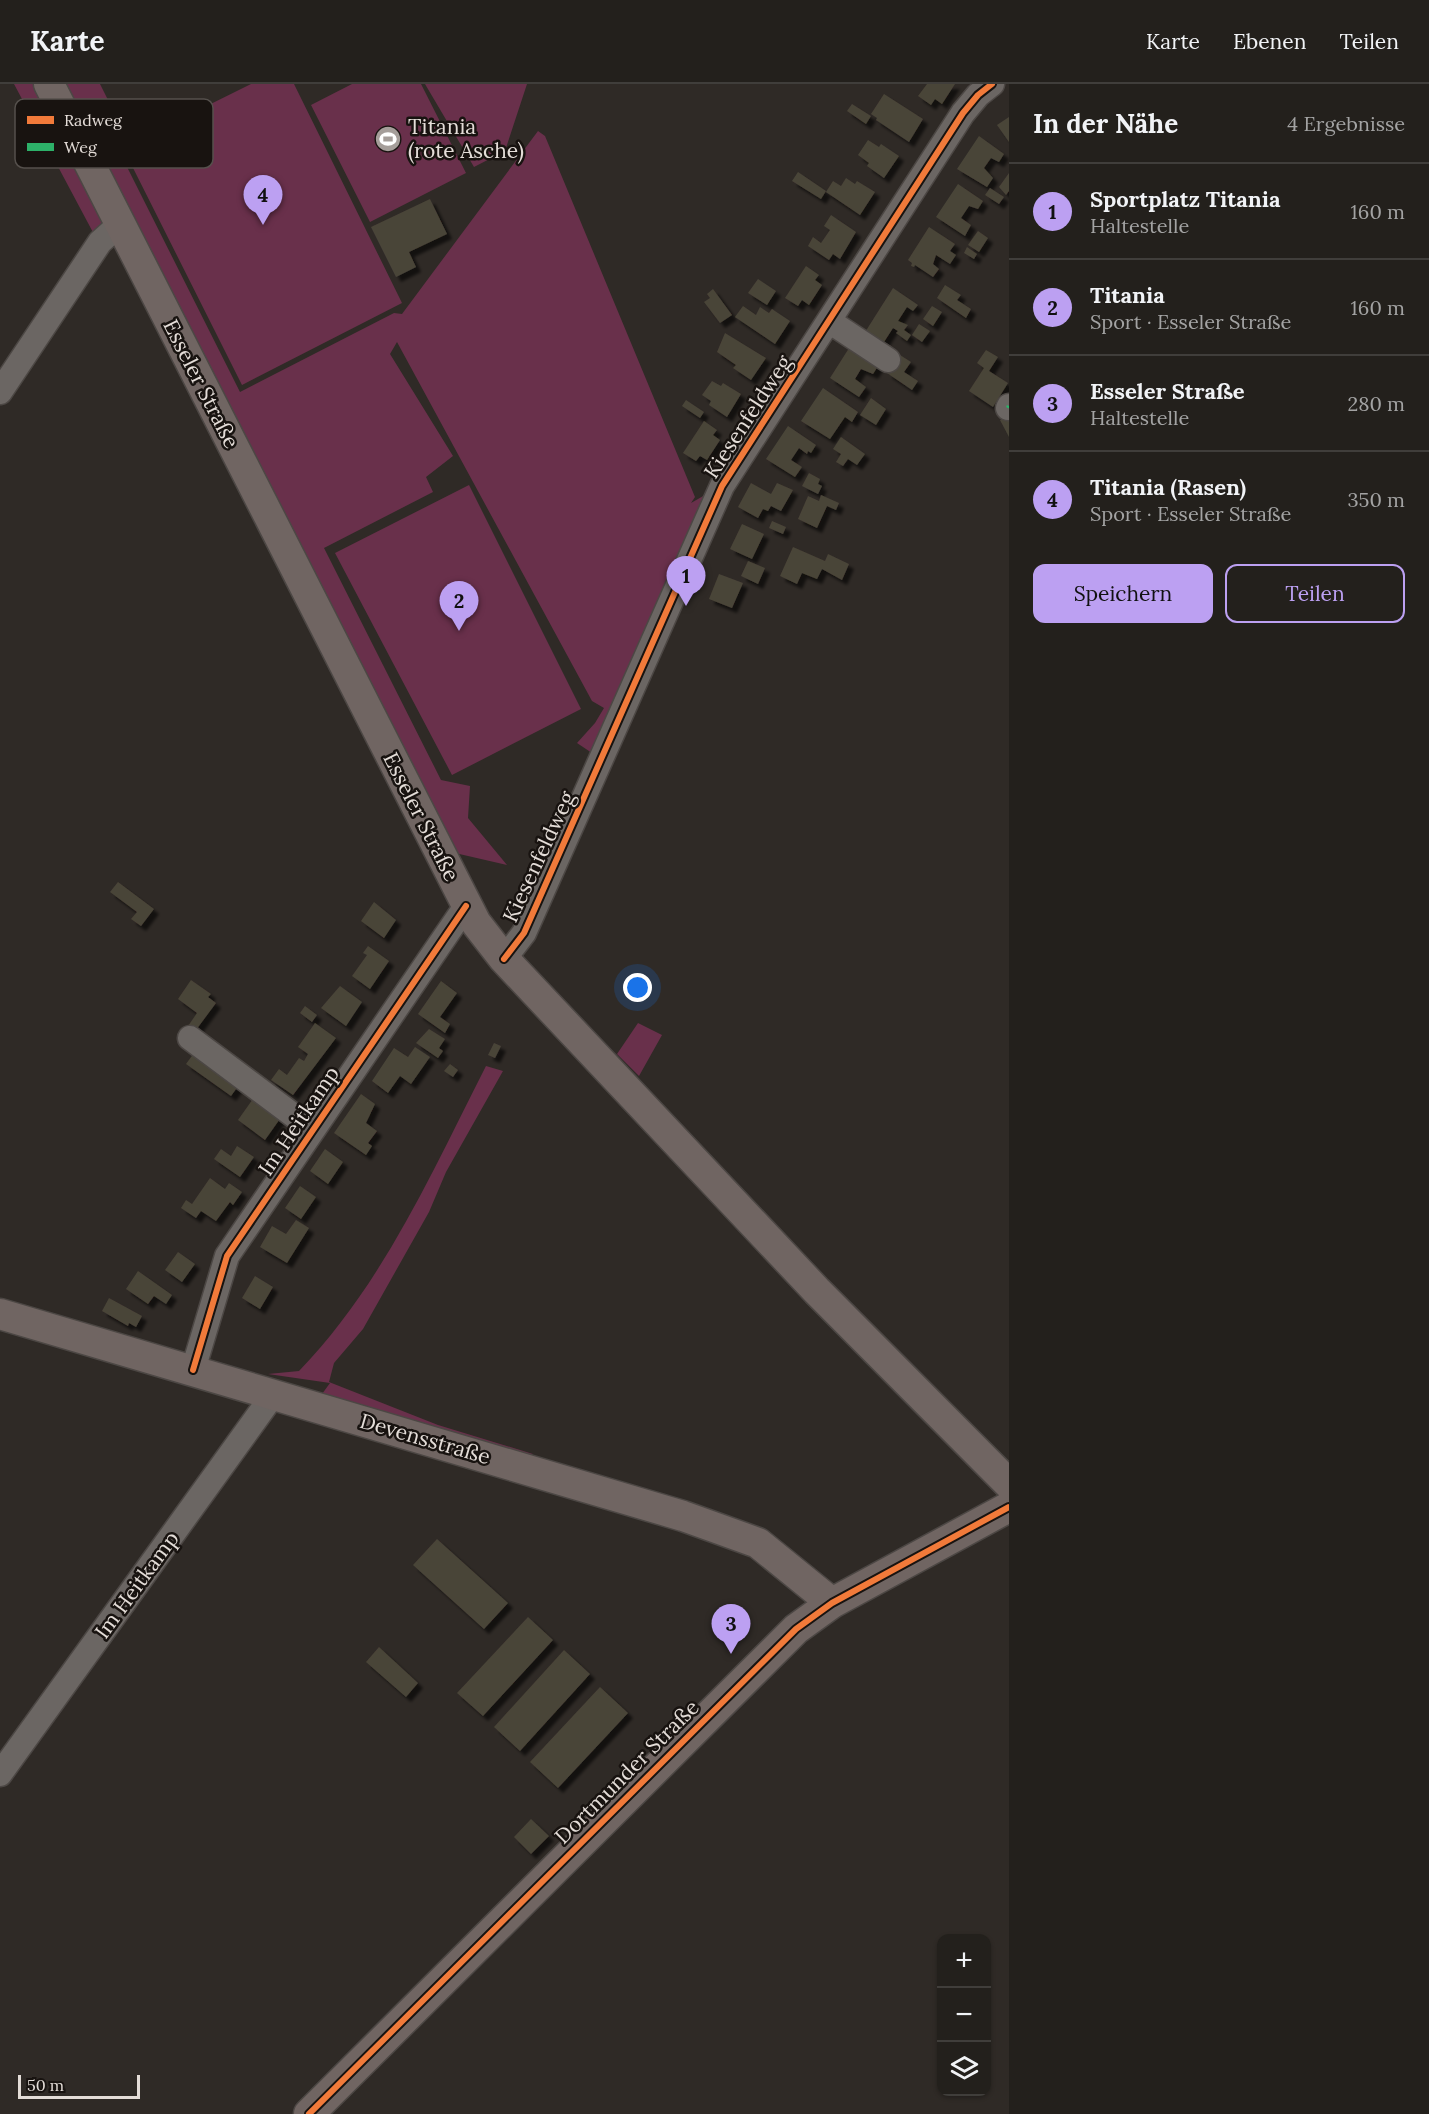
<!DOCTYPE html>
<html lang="de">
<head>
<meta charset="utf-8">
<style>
	:root { --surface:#23201c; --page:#2f2d29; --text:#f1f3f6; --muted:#a3a3a3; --line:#403e3b; --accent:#bca0f2 }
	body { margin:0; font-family:Lora,serif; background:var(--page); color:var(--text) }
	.controls { position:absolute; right:18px; bottom:18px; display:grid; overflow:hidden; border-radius:12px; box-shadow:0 2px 4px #0004 }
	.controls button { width:54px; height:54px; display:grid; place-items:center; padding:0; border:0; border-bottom:2px solid var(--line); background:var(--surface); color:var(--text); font:30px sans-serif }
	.scale { position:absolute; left:18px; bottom:15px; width:122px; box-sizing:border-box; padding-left:6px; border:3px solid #e4ddd8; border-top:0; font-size:16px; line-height:21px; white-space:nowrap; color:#e4ddd8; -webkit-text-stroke:4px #181310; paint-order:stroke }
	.you { position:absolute; left:638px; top:904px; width:21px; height:21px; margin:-15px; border:4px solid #fff; border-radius:50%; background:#1a73e8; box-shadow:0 0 0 9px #1a73e833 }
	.badge { display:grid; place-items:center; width:39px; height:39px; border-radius:50%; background:var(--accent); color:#111; font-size:20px; font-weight:700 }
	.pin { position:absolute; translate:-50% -50px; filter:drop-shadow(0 2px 3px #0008) }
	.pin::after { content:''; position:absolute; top:32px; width:21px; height:18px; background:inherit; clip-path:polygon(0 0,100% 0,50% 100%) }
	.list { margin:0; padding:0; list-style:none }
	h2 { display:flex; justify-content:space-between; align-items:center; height:78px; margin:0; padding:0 24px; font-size:26px }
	h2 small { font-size:20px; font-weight:400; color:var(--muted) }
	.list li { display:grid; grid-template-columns:39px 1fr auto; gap:18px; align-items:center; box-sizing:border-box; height:96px; padding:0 24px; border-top:2px solid var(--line) }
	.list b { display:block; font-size:22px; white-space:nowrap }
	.list p { margin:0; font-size:20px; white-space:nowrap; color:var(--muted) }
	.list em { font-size:20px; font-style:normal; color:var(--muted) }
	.actions { display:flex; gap:12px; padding:18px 24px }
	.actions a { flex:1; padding:14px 0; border:2px solid var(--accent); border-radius:12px; text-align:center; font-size:21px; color:var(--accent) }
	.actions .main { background:var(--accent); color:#111 }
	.icon { flex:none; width:33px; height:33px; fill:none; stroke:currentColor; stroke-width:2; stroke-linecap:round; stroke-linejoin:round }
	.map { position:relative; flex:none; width:1009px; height:2030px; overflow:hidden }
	header { display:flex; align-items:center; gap:36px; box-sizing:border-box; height:84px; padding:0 30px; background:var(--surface); border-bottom:2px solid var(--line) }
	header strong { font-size:28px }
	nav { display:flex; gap:33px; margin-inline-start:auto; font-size:21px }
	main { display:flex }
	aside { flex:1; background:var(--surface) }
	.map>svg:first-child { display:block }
</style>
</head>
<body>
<header>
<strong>Karte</strong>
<nav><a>Karte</a><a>Ebenen</a><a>Teilen</a></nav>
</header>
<main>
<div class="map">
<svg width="1009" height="2030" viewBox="0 0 1009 2030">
	<defs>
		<filter id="shadow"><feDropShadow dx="5" dy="5" stdDeviation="1.5" flood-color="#0009"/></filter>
	</defs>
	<rect width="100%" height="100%" fill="#2f2a26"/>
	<path fill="#69304b" d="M14,0H100L130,60L251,0H294L402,219L242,301L123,64L103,74L113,139L96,154Z
		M352,0H421L466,89L370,138L311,21Z
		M425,0H527L505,67L474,83Z
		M538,47L545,52L695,413L691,419L705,411L595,671L577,659L595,639L604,624L592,617L397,258L390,270L453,372L426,393L433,408L324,464L441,696L470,702L468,734L507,781L455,769L100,77L120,69L240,308L394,229L402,230Z
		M469,401L581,625L452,691L335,469Z
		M638,939L662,951L639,992L617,970Z
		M486,982L503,987L446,1088L429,1128L363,1245L334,1279L329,1298L438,1341L533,1370L526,1374L322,1310L330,1299L268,1290L299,1287C383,1200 432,1088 486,982Z"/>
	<path fill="#4a4438" filter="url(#shadow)" d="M927,0H955L942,20L935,15L931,21L918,12Z
		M884,10L923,35L909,58L876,36L877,34L871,30Z
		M852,20L871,32L866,40L847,27Z
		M1009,33V58L997,41Z
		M979,52L1004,70L999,78L991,74L984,84L993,94L987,103L957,85Z
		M868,56L879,63L881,60L899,72L884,94L867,82L869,79L858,71Z
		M798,88L826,107L821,115L792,97Z
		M1009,89V107L1006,111L999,103Z
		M846,94L855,100L857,97L875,108L860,131L826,108L833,97L841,102Z
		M958,100L983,117L978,125L969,122L961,134L971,141L965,152L936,133Z
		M990,104L1004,113L999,120L985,111Z
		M430,115L447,150L409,168L416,183L396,193L371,143Z
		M831,131L856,148L840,175L833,170L829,176L808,162L813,153L821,159L830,146L824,142Z
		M929,143L955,160L950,167L956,171L950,180L936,171L933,180L939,185L933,193L915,181L914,183L911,182L912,179L908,176Z
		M978,147L988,154L979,168L968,161Z
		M967,163L977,170L974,175L964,169Z
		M806,182L819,191L815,196L822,201L809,221L802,216L798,222L785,214Z
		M758,195L776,207L767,221L748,209Z
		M945,201L961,211L957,216L971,225L966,234L937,214Z
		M893,204L918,221L913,227L907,223L898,237L908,241L904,246L911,251L907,257L896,249L898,247L893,244L884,258L891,262L886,268L862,253Z
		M713,205L732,231L720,239L704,218L710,214L707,210Z
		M743,222L756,231L760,223L769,229L772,225L790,237L775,260L735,233Z
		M932,222L942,228L933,242L923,235Z
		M919,240L930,247L922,258L912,251Z
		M725,249L766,274L751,296L733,284L736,281L717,268Z
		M851,261L880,279L873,290L861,285L855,295L866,303L859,313L830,294Z
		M986,266L998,273L989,287L1008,299L993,323L969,307L984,284L977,279Z
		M900,271L911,278L904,288L918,297L912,306L887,289Z
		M712,297L721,302L723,299L741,310L727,333L709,321L711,317L702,311Z
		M823,304L858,328L852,338L845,333L830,355L801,337Z
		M871,314L886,325L876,341L860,331Z
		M686,316L704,328L700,334L682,322Z
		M1009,331V353L1000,336Z
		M704,337L717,346L713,351L720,356L707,376L700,372L696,377L683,369Z
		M788,342L816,361L811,369L808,367L807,370L799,364L791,376L802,383L795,393L766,375Z
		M841,353L865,370L857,381L848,375L843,382L836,378L841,370L833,365Z
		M809,389L820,395L818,400L822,402L818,410L802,402Z
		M751,399L771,410L777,399L793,406L781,427L771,422L768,427L763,425L758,434L738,423Z
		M821,411L839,419L836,426L827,422L817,444L798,435L808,412L819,417Z
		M772,437L786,443L783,450L769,444Z
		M742,440L764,450L752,475L730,465Z
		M793,463L825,477L828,470L849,480L842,496L822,485L817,495L802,489L797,500L780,492Z
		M748,477L765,484L758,500L741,492Z
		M719,490L743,499L732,524L709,515Z
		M118,798L154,825L141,842L131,835L137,828L110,808Z
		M374,818L396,836L384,854L361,837Z
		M368,862L389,877L370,905L352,892L367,871L363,869Z
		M191,896L211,910L208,913L216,919L193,950L186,945L197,929L178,915Z
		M441,897L457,909L440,933L450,940L445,949L418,930Z
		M340,902L362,918L346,942L321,924Z
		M305,922L317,931L312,938L300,929Z
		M315,939L336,954L293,1011L271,996L279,985L287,991L299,974L304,977L308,970L298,963Z
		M429,945L445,955L439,964L443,967L438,974L416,959Z
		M494,959L501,962L495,974L488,971Z
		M415,963L430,973L411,1000L400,992L388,1009L372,997L394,964L408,973Z
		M194,969L239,1001L231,1012L186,980Z
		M450,980L458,986L453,993L444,987Z
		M361,1010L375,1020L366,1039L377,1047L368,1059L372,1062L366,1071L334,1049Z
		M255,1012L282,1032L265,1056L238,1036Z
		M237,1062L254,1073L240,1093L214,1075L221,1065L231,1072Z
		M325,1065L343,1078L328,1100L310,1087Z
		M210,1094L225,1105L229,1099L242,1108L233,1121L230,1118L216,1137L201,1127L196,1134L181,1124L186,1116L192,1120Z
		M300,1102L316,1113L301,1135L285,1124Z
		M296,1136L309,1144L287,1179L260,1163L272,1142L286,1150Z
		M178,1168L195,1180L182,1198L165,1186Z
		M138,1187L172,1211L166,1220L154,1212L148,1220L126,1205Z
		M255,1192L273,1203L260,1225L242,1214Z
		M109,1214L142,1232L136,1243L129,1239L128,1242L102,1227Z
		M437,1455L508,1519L484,1545L413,1481Z
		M528,1533L553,1556L483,1632L457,1609Z
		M379,1563L418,1599L406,1613L366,1578Z
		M564,1566L590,1590L520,1667L494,1643Z
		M600,1603L628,1629L558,1704L530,1678Z
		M531,1735L549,1752L531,1770L514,1753Z"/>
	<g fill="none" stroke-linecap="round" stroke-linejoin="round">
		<g stroke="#4c4744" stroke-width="27">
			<path id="minor" d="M829,237L888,276
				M0,308L100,158L120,140
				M1008,324L1009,322
				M504,875L524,849L722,402L963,29L978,11L992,0
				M190,954L313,1046
				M193,1286L227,1172L466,822
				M0,1690L273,1311"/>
		</g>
		<g stroke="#4c4744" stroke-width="33">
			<path id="major" d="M49,0L476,839L504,875L817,1207L1009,1400
				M0,1230L683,1432L758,1459L832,1519
				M309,2030L796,1545L832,1519L1009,1423"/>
		</g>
		<use href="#minor" stroke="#6b6663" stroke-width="24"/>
		<use href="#major" stroke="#706562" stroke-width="30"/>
		<path stroke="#2db169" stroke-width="4.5" stroke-dasharray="9 4.5" stroke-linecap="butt" d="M1008,324L1009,322"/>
		<g stroke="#181310" stroke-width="10">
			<path id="cycleway" d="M504,875L524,849L722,402L963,29L978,11L992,0
				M193,1286L227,1172L466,822
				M309,2030L796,1545L832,1519L1009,1423"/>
		</g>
		<use href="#cycleway" stroke="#f17a3a" stroke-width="6"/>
	</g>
	<defs>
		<g id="stadium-disc" transform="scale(1.35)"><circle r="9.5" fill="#a59e9a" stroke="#181310"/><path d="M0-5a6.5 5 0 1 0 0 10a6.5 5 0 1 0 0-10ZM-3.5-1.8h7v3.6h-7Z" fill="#fff"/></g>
	</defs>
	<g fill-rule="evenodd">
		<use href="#stadium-disc" x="388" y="55"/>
	</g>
	<g text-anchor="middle" stroke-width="5" stroke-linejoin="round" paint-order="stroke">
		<g font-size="21" fill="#e4ddd8" stroke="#181310" text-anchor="start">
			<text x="408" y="50">Titania<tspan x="408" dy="24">(rote Asche)</tspan></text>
		</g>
		<g font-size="21" fill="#e4ddd8" stroke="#181310">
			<text transform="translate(201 300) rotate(63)" y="7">Esseler Straße</text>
			<text transform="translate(748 333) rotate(-57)" y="7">Kiesenfeldweg</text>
			<text transform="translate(421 733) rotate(63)" y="7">Esseler Straße</text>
			<text transform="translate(539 773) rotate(-65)" y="7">Kiesenfeldweg</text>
			<text transform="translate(299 1037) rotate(-56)" y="7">Im Heitkamp</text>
			<text transform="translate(425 1355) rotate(16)" y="7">Devensstraße</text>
			<text transform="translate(137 1501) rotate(-54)" y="7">Im Heitkamp</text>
			<text transform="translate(627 1688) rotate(-45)" y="7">Dortmunder Straße</text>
		</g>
	</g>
	<rect x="15" y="15" width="198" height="69" rx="9" fill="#181310" stroke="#55504c" stroke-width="1.5"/>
	<rect x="27" y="32" width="27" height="8" fill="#f17a3a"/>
	<rect x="27" y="59" width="27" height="8" fill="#2db169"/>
	<g font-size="16" fill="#e4ddd8">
		<text x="64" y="42">Radweg</text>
		<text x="64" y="69">Weg</text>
	</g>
</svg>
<div class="controls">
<button>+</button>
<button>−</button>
<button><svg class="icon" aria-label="layers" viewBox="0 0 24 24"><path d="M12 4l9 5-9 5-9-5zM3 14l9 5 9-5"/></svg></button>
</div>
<div class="scale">50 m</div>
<div class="you"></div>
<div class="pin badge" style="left:686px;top:522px">1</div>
<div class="pin badge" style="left:459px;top:547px">2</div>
<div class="pin badge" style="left:731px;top:1570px">3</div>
<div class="pin badge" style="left:263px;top:141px">4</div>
</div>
<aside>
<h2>In der Nähe<small>4 Ergebnisse</small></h2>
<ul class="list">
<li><span class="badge">1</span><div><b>Sportplatz Titania</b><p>Haltestelle</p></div><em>160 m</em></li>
<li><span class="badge">2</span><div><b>Titania</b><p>Sport · Esseler Straße</p></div><em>160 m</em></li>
<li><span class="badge">3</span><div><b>Esseler Straße</b><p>Haltestelle</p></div><em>280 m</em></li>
<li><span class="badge">4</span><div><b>Titania (Rasen)</b><p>Sport · Esseler Straße</p></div><em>350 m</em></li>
</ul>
<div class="actions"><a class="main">Speichern</a><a>Teilen</a></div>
</aside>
</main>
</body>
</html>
